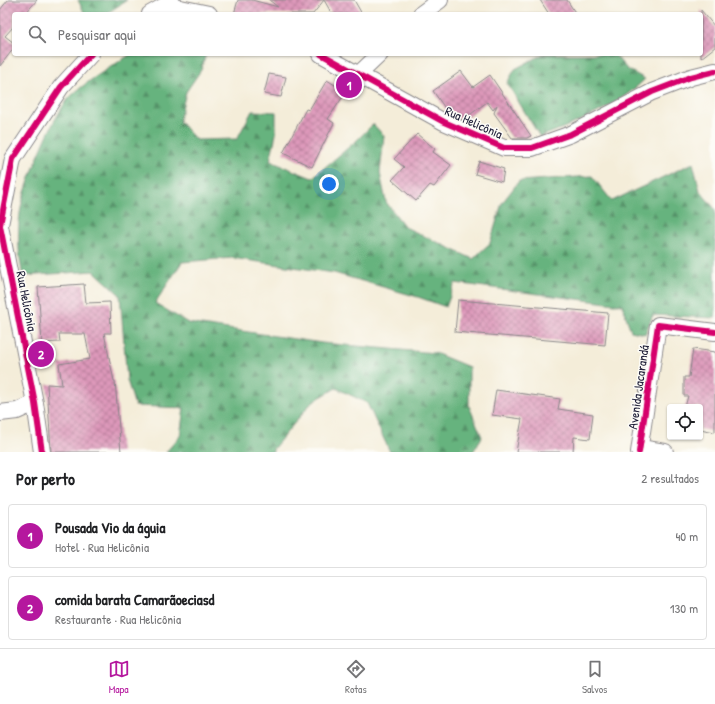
<!DOCTYPE html>
<html lang="pt">
<head>
<meta charset="utf-8">
<style>
	:root { --surface:#fff; --page:#f2f2f2; --text:#202124; --muted:#757577; --line:#e0e0e0; --accent:#b5179e }
	body { margin:0; font-family:"Patrick Hand",sans-serif; background:var(--page); color:var(--text) }
	.controls { position:absolute; right:12px; bottom:12px; display:grid; overflow:hidden; border-radius:4px; box-shadow:0 1px 3px #0004 }
	.controls button { width:36px; height:36px; display:grid; place-items:center; padding:0; border:0; border-bottom:1px solid var(--line); background:var(--surface); color:var(--text); font:20px sans-serif }
	.you { position:absolute; left:329px; top:184px; width:14px; height:14px; margin:-10px; border:3px solid #fff; border-radius:50%; background:#1a73e8; box-shadow:0 0 0 6px #1a73e833 }
	.badge { display:grid; place-items:center; width:26px; height:26px; border-radius:50%; background:var(--accent); color:#fff; font-size:13px; font-weight:700 }
	.pin { position:absolute; translate:-50% -50%; border:2px solid #fff; box-shadow:0 1px 4px #0006 }
	.list { margin:0; padding:0; list-style:none }
	h2 { display:flex; justify-content:space-between; align-items:center; height:52px; margin:0; padding:0 16px; font-size:17px }
	h2 small { font-size:13px; font-weight:400; color:var(--muted) }
	.list li { display:grid; grid-template-columns:26px 1fr auto; gap:12px; align-items:center; box-sizing:border-box; height:64px; margin:0 8px 8px; padding:0 8px; border:1px solid var(--line); border-radius:4px }
	.list b { display:block; font-size:15px; white-space:nowrap }
	.list p { margin:0; font-size:13px; white-space:nowrap; color:var(--muted) }
	.list em { font-size:13px; font-style:normal; color:var(--muted) }
	.icon { flex:none; width:22px; height:22px; fill:none; stroke:currentColor; stroke-width:2; stroke-linecap:round; stroke-linejoin:round }
	.map { position:relative; flex:none; width:715px; height:452px; overflow:hidden }
	.search { position:absolute; background:var(--surface); box-shadow:0 1px 3px #0004; left:12px; right:12px; top:12px; height:44px; display:flex; align-items:center; gap:10px; box-sizing:border-box; padding:0 14px; border-radius:4px; color:var(--muted); font-size:15px }
	.sheet { height:196px; background:var(--surface) }
	nav { display:flex; justify-content:space-around; align-items:center; box-sizing:border-box; height:56px; border-top:1px solid var(--line); background:var(--surface); font-size:11px; color:var(--muted) }
	nav a { display:grid; justify-items:center; gap:2px }
	nav .on { color:var(--accent) }
	.map>svg:first-child { display:block }
</style>
</head>
<body>
<div class="map">
<svg width="715" height="452" viewBox="0 0 715 452">
	<defs>
		<pattern id="forest-firs" width="22" height="20" patternUnits="userSpaceOnUse"><rect width="22" height="20" fill="#66b37e"/><path d="M5 1l3.5 6h-7zM16 11l3.5 6h-7z" fill="#549168"/></pattern>
		<pattern id="building-cross-hatch" width="8" height="8" patternUnits="userSpaceOnUse"><rect width="8" height="8" fill="#dd98ba"/><path d="M0 0l8 8M0 8l8-8" fill="none" stroke="#b37c98"/></pattern>
	</defs>
	<rect width="100%" height="100%" fill="#fdfcf7"/>
	<filter id="ink" filterUnits="userSpaceOnUse"><feTurbulence type="fractalNoise" baseFrequency=".025" numOctaves="2"/><feDisplacementMap in="SourceGraphic" scale="8" xChannelSelector="R" yChannelSelector="G"/><feConvolveMatrix kernelMatrix="1 2 1 2 8 2 1 2 1" color-interpolation-filters="sRGB"/></filter>
	<filter id="wash" filterUnits="userSpaceOnUse"><feTurbulence type="fractalNoise" baseFrequency=".012" numOctaves="4" result="noise"/><feDisplacementMap in="SourceGraphic" scale="16" xChannelSelector="R" yChannelSelector="G"/><feGaussianBlur stdDeviation="0.9" result="paint"/><feColorMatrix in="noise" values="0 0 0 0 0 0 0 0 0 0 0 0 0 0 0 0 0 1.4 0 .05"/><feComposite in="paint" operator="in"/></filter>
	<g filter="url(#wash)">
		<rect width="100%" height="100%" fill="#f4edd9"/>
		<path fill="url(#forest-firs)" stroke="#446a5c" d="M78,0H127L106,14H85Z
			M131,54H206L201,70L186,92L179,121L196,140L237,139L252,111L276,112V134L270,161L312,178L355,142L373,124L384,136L380,173L386,202L405,227L473,259L490,243L502,203L519,181L592,176L612,201L693,163L700,191L715,209V318L653,315L645,334L631,331L622,305L455,283L446,307L418,297L334,273L232,258L182,262L155,303L188,323L322,343L435,353L469,367V406L482,437L473,452H390L367,403L336,388L312,402L273,449V452H166L180,436L184,408L135,406L127,380L120,295L94,271L23,276C18,254 17,229 21,207C27,181 53,114 71,96C88,80 111,67 131,54Z
			M543,54H614L627,69L645,79C616,108 578,122 540,137L507,83L515,69Z"/>
		<g id="blocks">
			<path fill="url(#building-cross-hatch)" d="M8,0H37L25,14H14V26L5,36L14,43V48L0,66V10Z
				M238,0H252L278,7L269,0H324L313,14H234Z
				M324,0H354L362,14H332Z
				M540,0H567L576,14H549Z
				M701,10L715,27V47L701,58Z
				M461,71L473,87L490,75L531,136L527,138H512L494,113L497,105L493,110L487,102L463,120L449,114L433,91Z
				M269,74L286,77L281,97L264,94Z
				M327,80L346,92L328,119L334,123L312,167L283,153L306,109L309,110Z
				M417,134L435,149L433,152L451,165L434,187L430,185L416,201L392,180L404,167L394,159Z
				M479,161L504,169L502,182L475,174Z
				M84,284L86,303L110,302L111,333H104L114,381H115L121,452H51L47,384L62,385L59,364L90,359L85,334H59L60,342L42,343L38,287Z
				M458,300L608,313L605,345L455,332Z
				M693,349L715,352V432L700,429V407H685L688,396H684V377H689Z
				M496,390L560,399L558,409L593,414L590,439L574,437L573,452H516L522,419L492,415Z"/>
		</g>
	</g>
	<g filter="url(#ink)">
		<use href="#blocks" fill-opacity="0" stroke="#8b888a" stroke-width="1"/>
		<g fill="none" stroke-linecap="round" stroke-linejoin="round">
			<g stroke="#8b888a" stroke-width="18">
				<path id="street" d="M166,5L209,14
					M150,14L166,5L171,0
					M421,14L440,0
					M321,54L444,122L504,148H532L571,134L652,92L691,77L715,71
					M359,74L380,54
					M0,225L13,159L61,87L91,54
					M0,226L35,403L42,452
					M0,413L17,411L35,403
					M640,448L665,452
					M639,452L658,325L715,332"/>
			</g>
			<use href="#street" stroke="#fff" stroke-width="16"/>
			<g stroke="#fdfcf7" stroke-width="8">
				<path id="cycleway" d="M321,54L444,122L504,148H532L571,134L652,92L691,77L715,71
					M0,225L13,159L61,87L91,54
					M0,226L35,403L42,452
					M639,452L658,325L715,332"/>
			</g>
			<use href="#cycleway" stroke="#d6006c" stroke-width="6"/>
		</g>
	</g>
	<g text-anchor="middle" stroke-width="3" stroke-linejoin="round" paint-order="stroke">
		<g font-size="13" fill="#22223b" stroke="#fdfcf7">
			<text transform="translate(474 122) rotate(24)" y="5">Rua Helicônia</text>
			<text transform="translate(27 301) rotate(79)" y="5">Rua Helicônia</text>
			<text transform="translate(638 387) rotate(-82)" y="5">Avenida Jacarandá</text>
		</g>
	</g>
</svg>
<div class="controls">
<button><svg class="icon" aria-label="locate" viewBox="0 0 24 24"><circle cx="12" cy="12" r="6"/><path d="M12 2v4M12 18v4M2 12h4M18 12h4"/></svg></button>
</div>
<div class="you"></div>
<div class="pin badge" style="left:349px;top:85px">1</div>
<div class="pin badge" style="left:41px;top:354px">2</div>
<div class="search"><svg class="icon" aria-label="search" viewBox="0 0 24 24"><circle cx="10" cy="10" r="6"/><path d="M15 15l6 6"/></svg>Pesquisar aqui</div>
</div>
<section class="sheet">
<h2>Por perto<small>2 resultados</small></h2>
<ul class="list">
<li><span class="badge">1</span><div><b>Pousada Vio da águia</b><p>Hotel · Rua Helicônia</p></div><em>40 m</em></li>
<li><span class="badge">2</span><div><b>comida barata Camarãoeciasd</b><p>Restaurante · Rua Helicônia</p></div><em>130 m</em></li>
</ul>
</section>
<nav>
<a class="on"><svg class="icon" aria-label="map" viewBox="0 0 24 24"><path d="M3 6l6-2 6 2 6-2v14l-6 2-6-2-6 2zM9 4v14M15 6v14"/></svg>Mapa</a>
<a><svg class="icon" aria-label="directions" viewBox="0 0 24 24"><path d="M12 3l9 9-9 9-9-9zM9 14v-3h6M13 9l2 2-2 2"/></svg>Rotas</a>
<a><svg class="icon" aria-label="saved" viewBox="0 0 24 24"><path d="M7 4h10v16l-5-4-5 4z"/></svg>Salvos</a>
</nav>
</body>
</html>
